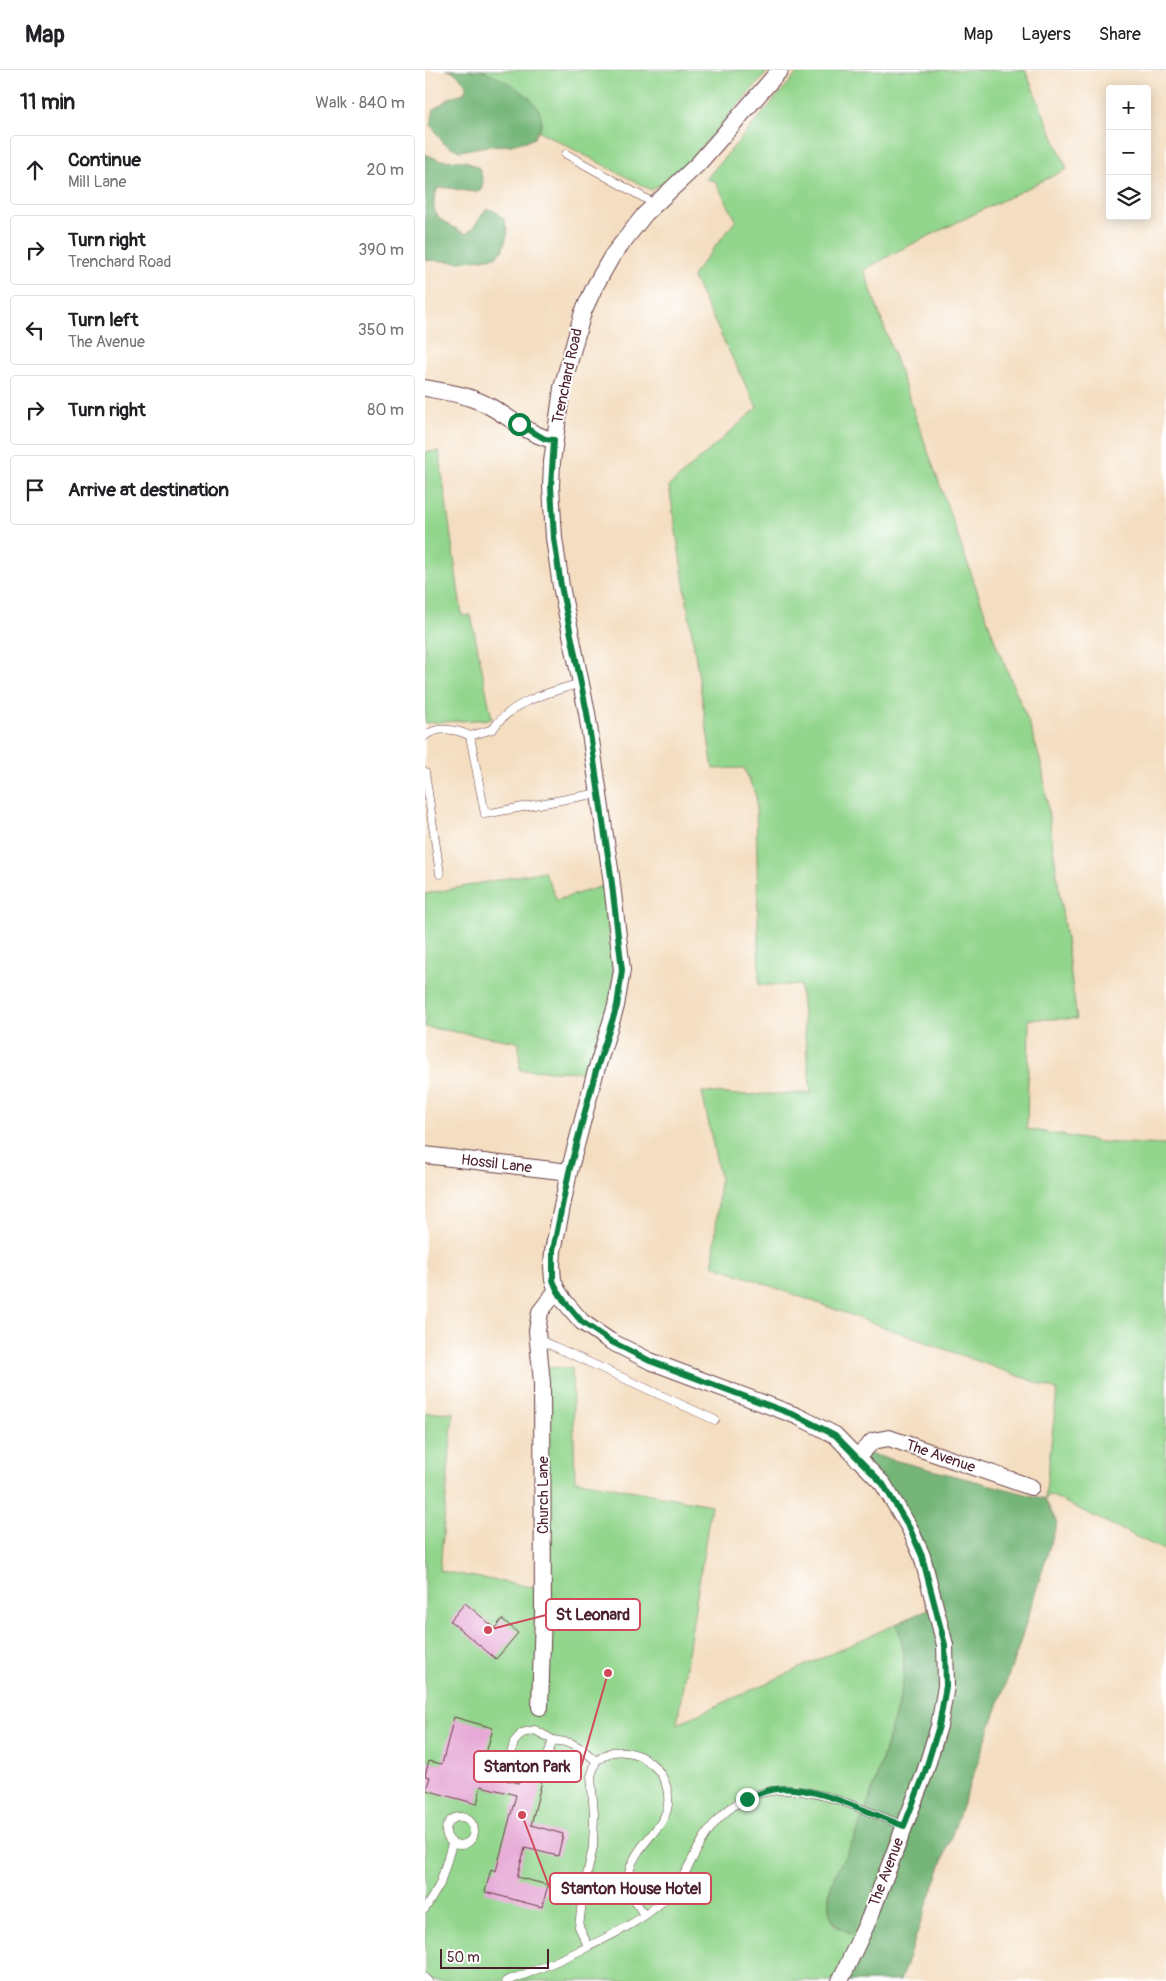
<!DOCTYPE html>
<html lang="en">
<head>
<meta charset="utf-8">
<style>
	:root { --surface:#fff; --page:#f6f6f6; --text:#202124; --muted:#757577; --line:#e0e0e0 }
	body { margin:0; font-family:Pangolin,sans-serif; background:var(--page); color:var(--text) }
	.controls { position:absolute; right:15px; top:15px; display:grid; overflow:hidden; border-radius:5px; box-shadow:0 2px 12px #0003 }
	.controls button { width:45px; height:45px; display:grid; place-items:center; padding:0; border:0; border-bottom:1px solid var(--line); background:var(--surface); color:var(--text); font:25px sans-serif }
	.scale { position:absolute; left:15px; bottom:12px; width:109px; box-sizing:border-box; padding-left:5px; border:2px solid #4a1f2b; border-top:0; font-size:14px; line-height:18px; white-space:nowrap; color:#4a1f2b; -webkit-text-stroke:4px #fff; paint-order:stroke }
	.stop { position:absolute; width:15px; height:15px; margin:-11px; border:4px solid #0b8043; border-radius:50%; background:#fff }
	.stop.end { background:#0b8043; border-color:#fff; box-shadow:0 1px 5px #0008 }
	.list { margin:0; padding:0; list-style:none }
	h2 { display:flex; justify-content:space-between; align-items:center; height:65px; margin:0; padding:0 20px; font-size:21px }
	h2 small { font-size:16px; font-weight:400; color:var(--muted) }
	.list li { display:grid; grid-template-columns:32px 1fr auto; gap:15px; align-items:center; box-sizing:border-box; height:70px; margin:0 10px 10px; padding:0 10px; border:1px solid var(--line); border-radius:5px }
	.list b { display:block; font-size:19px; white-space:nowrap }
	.list p { margin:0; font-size:16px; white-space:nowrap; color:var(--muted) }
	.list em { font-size:16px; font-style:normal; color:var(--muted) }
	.icon { flex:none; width:28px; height:28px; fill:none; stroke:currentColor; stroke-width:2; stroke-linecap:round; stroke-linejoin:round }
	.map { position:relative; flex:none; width:741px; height:1911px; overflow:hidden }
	header { display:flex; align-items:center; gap:30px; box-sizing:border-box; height:70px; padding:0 25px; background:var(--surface); border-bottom:1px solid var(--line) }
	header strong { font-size:24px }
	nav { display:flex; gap:28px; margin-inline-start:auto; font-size:18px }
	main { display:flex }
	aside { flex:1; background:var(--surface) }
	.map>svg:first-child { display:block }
</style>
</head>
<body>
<header>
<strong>Map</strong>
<nav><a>Map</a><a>Layers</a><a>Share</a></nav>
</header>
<main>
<aside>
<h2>11 min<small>Walk · 840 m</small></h2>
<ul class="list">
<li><svg class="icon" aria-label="ahead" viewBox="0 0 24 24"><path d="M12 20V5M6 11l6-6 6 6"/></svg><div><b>Continue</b><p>Mill Lane</p></div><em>20 m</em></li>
<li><svg class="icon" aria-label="right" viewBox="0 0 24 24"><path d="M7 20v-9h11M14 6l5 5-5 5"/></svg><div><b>Turn right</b><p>Trenchard Road</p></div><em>390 m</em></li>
<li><svg class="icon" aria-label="left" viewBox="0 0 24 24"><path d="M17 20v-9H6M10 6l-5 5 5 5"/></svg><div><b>Turn left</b><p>The Avenue</p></div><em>350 m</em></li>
<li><svg class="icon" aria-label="right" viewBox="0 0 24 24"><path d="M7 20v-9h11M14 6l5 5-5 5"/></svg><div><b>Turn right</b></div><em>80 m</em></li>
<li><svg class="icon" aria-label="arrive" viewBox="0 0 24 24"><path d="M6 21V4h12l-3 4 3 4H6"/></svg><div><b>Arrive at destination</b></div></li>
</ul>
</aside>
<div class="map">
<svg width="741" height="1911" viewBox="0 0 741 1911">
	<rect width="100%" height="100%" fill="#fff"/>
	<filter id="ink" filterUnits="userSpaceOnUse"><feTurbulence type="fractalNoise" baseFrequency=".02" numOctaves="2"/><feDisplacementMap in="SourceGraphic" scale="10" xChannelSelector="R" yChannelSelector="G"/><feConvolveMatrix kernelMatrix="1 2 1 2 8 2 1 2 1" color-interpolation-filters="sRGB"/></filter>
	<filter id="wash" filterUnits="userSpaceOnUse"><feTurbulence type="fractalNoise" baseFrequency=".0096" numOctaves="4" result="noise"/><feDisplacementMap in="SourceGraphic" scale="20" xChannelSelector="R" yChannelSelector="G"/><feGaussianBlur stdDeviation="1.12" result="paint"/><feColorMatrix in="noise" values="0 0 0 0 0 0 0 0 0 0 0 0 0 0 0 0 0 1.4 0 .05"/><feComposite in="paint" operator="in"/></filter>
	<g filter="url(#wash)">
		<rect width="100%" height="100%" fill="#f4dec1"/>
		<path fill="#92d58c" stroke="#6e7a5c" d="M56,0H344L253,104L226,120L114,61L116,56L73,9Z
			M375,0H600L642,99L473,181L439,200L571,574L604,653L617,696L652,949H604L602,1059L675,1072L741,1075V1481L625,1425L620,1429L632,1320L288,1195L295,1108L277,1022L314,1025L386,1023L375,915H334L331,726L319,698L288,699L244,416L332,338L267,206L311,150L290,111L281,109Z
			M14,381L37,546L46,545L67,649L0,653V382Z
			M119,801L132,830L178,816L188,900L186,931L161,1002L95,1000L94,972L0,957V824Z
			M112,1297L147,1298L150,1410L286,1435L252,1654L471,1554C476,1566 479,1579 479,1591C480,1616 472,1639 465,1662C455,1699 443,1736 428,1771C413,1804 394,1817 410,1856L442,1869L422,1911H0V1343L28,1342L15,1501L113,1518Z"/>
		<path fill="#75b678" stroke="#606a52" d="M21,0C29,0 50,0 57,0C76,9 121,28 116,55C115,60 110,65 108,69L86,75L62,76L35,81L19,74L6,55L9,39L26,27L39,23L42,16C37,9 31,1 21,0Z
			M0,84L14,90L41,91L54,98L58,111L56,121C42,124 28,116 13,118C0,147 19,152 41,164C51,157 54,147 62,139L70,141L79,149L83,163L77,181L70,187L35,192L0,190Z
			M441,1383L620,1429L632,1453L593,1579L475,1911H422L442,1869C426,1864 405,1858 404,1838C402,1810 417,1794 428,1771C443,1736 455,1699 465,1662C472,1639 480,1616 479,1591C479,1579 476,1566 471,1554L507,1537C499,1511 491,1483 476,1459C463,1435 446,1414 429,1393Z"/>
		<g id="blocks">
			<path fill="#e6a9d6" d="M40,1533L70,1558L77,1549L93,1563L71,1589L25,1551Z
				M29,1647L68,1658L56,1702L70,1706L71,1701L82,1704L81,1710L94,1713L96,1706L117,1711L106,1755L138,1764L133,1786L100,1778L92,1807L123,1815L117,1837L60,1822L66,1799L71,1801L91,1725L56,1716L52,1734L1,1720L5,1707L0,1706L4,1691L17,1694Z"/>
		</g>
	</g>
	<g filter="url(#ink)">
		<use href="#blocks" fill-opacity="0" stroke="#643c42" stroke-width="1"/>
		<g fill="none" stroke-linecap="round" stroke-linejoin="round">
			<g stroke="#643c42" stroke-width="9">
				<path id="service" d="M141,84L230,134
					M156,613C125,622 87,631 68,659L45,666L60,744L174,723
					M0,666C12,656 32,659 45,666
					M0,702L15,804
					M113,1269L290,1350
					M128,1670L119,1696L111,1703L90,1699L84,1693L89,1672L97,1663L110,1660L128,1670L146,1673L156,1678L171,1691
					M21 1761a14 14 0 1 1 28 0a14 14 0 1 1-28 0Z
					M0,1839L15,1814L27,1774
					M163,1876L154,1857L158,1823L168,1777L169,1744L166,1706L171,1691C176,1688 182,1683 188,1682C218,1678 246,1703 243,1734C241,1758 210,1774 204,1803C201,1817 212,1834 219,1845
					M0,1908L3,1911
					M81,1911C106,1903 130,1892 154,1881C185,1866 216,1852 241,1828C263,1807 269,1778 288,1755C342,1690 416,1731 479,1756"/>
			</g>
			<g stroke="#643c42" stroke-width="18">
				<g id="minor">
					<path d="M355,0L273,94L220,144L187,186L170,216L158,242L137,318L127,392L126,416L129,468L136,516L162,643L186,806L197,900L191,936L170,1004L144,1102L128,1181L127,1197L128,1210L132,1220L140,1232L157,1252L185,1271L225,1291L372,1346L410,1365L458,1414L484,1457L497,1486L520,1575L521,1616L514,1656L499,1705L444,1849L415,1911"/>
					<path d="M0,318C22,322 44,325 64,336C85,347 105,366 129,370"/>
					<path id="s1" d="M0,1085L144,1102"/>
					<path id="s2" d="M431,1388L448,1371L464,1368L606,1417"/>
					<path d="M115,1637L118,1543L117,1313L112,1261L115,1242L132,1220"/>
				</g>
			</g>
			<use href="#service" stroke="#fff" stroke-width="8"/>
			<use href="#minor" stroke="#fff" stroke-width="16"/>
		</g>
	</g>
	<g fill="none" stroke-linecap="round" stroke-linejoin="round" filter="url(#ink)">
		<path stroke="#0b8043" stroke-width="6" d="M94,354L120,369L129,370L126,416L129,468L136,516L162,643L186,806L197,900L192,936L170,1004L144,1102L128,1180V1210L132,1220L140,1232L157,1252L185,1271L225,1291L372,1346L410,1365L458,1414L484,1457L497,1486L520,1575L521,1616L514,1656L499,1705L479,1756C444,1743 388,1714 351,1719C340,1720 331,1725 322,1729"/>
	</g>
	<g text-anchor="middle" stroke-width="4" stroke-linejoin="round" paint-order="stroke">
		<g font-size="15" fill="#4a1f2b" stroke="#fff">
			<text transform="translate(142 306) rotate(-78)" y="5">Trenchard Road</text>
			<text dy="5" stroke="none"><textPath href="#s1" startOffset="72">Hossil Lane</textPath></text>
			<text dy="5" stroke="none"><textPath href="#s2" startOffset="95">The Avenue</textPath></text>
			<text transform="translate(118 1425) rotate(-90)" y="5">Church Lane</text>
			<text transform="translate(461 1802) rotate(-69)" y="5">The Avenue</text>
		</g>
	</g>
	<path fill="none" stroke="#d1495b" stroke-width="2" d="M63 1560L121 1545M183 1603L156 1697M97 1745L125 1819"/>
	<g fill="#d1495b" stroke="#fff" stroke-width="2">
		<circle cx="63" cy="1560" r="5"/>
		<circle cx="183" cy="1603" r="5"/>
		<circle cx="97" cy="1745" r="5"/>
	</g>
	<g fill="#fff" stroke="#d1495b" stroke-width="2">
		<rect x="121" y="1529" width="94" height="31" rx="5"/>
		<rect x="49" y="1681" width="107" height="31" rx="5"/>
		<rect x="125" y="1803" width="161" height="31" rx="5"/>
	</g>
	<g font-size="16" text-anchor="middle" font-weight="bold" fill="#4a1f2b">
		<text x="168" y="1550">St Leonard</text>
		<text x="102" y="1702">Stanton Park</text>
		<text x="206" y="1824">Stanton House Hotel</text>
	</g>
</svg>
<div class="controls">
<button>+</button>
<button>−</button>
<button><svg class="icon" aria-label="layers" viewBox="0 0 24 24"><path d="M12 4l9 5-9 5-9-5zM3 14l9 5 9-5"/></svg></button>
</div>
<div class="scale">50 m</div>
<div class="stop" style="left:94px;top:354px"></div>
<div class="stop end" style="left:322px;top:1729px"></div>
</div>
</main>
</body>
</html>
